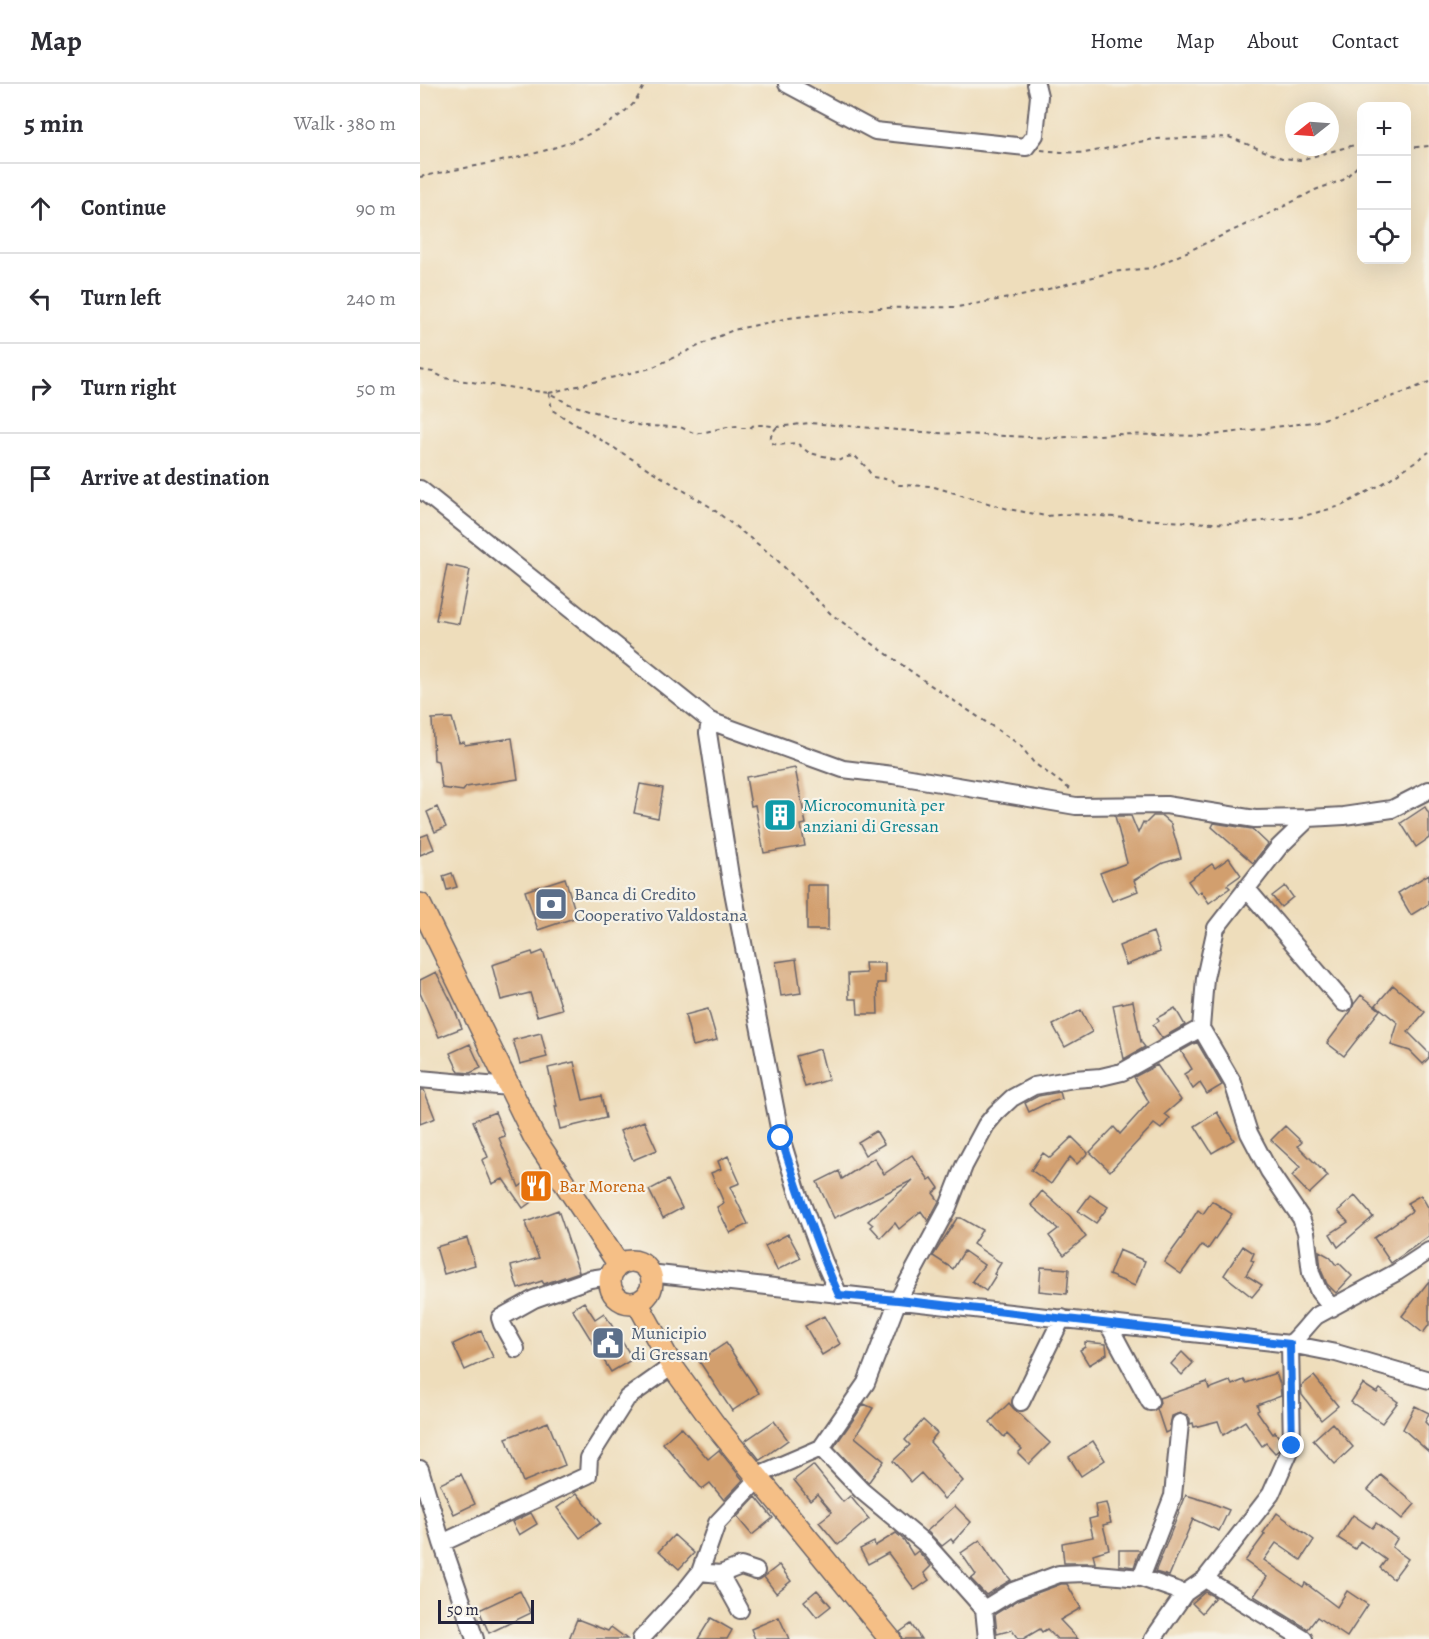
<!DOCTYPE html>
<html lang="en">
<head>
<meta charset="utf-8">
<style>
	:root { --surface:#fff; --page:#f2f2f3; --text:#2b2b33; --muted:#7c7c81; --line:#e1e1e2 }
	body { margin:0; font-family:Alegreya,serif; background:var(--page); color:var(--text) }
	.controls { position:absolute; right:18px; top:18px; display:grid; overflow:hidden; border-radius:12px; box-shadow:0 6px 24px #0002 }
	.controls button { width:54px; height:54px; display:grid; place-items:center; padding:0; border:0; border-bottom:2px solid var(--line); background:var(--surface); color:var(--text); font:30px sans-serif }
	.compass { position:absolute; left:865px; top:18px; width:54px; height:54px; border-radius:50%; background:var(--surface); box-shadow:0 6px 24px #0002; rotate:253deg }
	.scale { position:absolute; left:18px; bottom:15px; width:96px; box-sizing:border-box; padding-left:6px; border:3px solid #22223b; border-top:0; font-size:16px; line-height:21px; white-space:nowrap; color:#22223b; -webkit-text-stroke:4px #f7f3e8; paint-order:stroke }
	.stop { position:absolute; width:18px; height:18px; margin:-14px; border:4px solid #1a73e8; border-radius:50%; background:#fff }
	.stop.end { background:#1a73e8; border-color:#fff; box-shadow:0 2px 6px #0008 }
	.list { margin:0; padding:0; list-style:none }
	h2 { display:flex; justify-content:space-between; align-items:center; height:78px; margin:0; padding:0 24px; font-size:26px }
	h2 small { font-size:20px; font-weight:400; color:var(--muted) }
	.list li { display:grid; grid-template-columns:39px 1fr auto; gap:18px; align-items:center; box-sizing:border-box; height:90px; padding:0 24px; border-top:2px solid var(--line) }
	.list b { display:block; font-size:22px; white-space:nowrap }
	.list em { font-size:20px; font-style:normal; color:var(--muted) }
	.icon { flex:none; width:33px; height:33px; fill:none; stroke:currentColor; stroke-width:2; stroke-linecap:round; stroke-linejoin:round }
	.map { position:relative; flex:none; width:1009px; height:1555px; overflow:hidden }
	header { display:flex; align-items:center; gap:36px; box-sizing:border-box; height:84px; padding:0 30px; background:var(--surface); border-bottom:2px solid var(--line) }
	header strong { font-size:28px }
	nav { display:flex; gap:33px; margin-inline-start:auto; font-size:21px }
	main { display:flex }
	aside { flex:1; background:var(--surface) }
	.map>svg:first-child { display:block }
</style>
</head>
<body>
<header>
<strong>Map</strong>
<nav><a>Home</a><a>Map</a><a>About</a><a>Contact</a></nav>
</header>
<main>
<aside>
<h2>5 min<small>Walk · 380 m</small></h2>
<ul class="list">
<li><svg class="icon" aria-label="ahead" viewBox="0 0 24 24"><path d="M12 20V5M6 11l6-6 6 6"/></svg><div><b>Continue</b></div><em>90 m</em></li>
<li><svg class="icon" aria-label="left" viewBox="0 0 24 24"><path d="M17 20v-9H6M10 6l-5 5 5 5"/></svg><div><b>Turn left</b></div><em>240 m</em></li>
<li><svg class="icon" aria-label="right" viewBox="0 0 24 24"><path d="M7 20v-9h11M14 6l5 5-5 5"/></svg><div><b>Turn right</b></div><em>50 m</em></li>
<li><svg class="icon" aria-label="arrive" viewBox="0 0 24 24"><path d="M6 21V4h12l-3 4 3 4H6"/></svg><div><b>Arrive at destination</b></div></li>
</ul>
</aside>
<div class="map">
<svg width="1009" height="1555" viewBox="0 0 1009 1555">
	<rect width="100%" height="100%" fill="#f7f3e8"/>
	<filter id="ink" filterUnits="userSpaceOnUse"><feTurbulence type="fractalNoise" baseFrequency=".0167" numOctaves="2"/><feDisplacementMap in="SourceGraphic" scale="12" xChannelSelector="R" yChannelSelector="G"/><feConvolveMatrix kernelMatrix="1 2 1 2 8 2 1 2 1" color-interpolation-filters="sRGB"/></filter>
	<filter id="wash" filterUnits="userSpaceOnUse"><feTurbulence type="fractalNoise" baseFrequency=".008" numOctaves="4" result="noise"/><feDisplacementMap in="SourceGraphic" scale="24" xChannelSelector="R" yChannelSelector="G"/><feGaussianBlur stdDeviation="1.35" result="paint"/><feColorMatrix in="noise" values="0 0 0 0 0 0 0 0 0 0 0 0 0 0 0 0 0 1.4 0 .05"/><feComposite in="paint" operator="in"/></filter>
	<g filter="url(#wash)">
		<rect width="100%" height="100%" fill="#edb"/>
		<g id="blocks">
			<path fill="#d29f6e" d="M27,481L50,486L39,540L16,536Z
				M32,634L39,659L44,658L45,661L92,654L98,695L46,703L43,707L22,704L18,677L14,676L12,635Z
				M375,684L386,740L381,741L385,762L344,769L335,721L331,722L326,693Z
				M220,700L243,704L238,734L214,729Z
				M17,723L26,743L15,748L7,728Z
				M1005,723L1009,730V754L996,763L981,739Z
				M695,732H711L718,749L723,738L725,740L733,732H742L751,740L761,774L743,779L714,796L718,807L692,817L680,789L707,779Z
				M794,739L832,745L848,760L833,779L792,743Z
				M8,750L14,765L0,771V753Z
				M809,774L821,791L807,801L810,804L789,819L781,807L777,810L768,797L792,780L795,784Z
				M32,789L37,803L27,806L23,792Z
				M1009,790V820L991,831L978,809Z
				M145,794L157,833L118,846L105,807Z
				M387,801H408V846H387Z
				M865,802L873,813L861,823L852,812Z
				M733,848L740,868L706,881L699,862Z
				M123,867L142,925L117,932L110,909L81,916L72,881L112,868L113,871Z
				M376,875L381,909L361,912L356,878Z
				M445,879H465V899H457L458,930H438L437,915H429L428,890L446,889Z
				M16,888L32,919L42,944L19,953L0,909V896Z
				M973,901L1005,928L988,948L1009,969V974L1003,980L990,967L971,961L978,939L956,921Z
				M941,911L960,926L924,972L907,959L931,927L934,920Z
				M713,917L721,958L725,963L704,975L693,921Z
				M755,924L765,941L742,954L733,941L739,937L737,934Z
				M288,925L297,956L273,962L265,931Z
				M661,926L672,948L645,963L633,941Z
				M121,949L127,973L100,980L93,956Z
				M777,958L802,1001L787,1010L780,999L773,1005L764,990L772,985L761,967Z
				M50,960L61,984L50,989L39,988L30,969Z
				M400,965L408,996L385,1003L376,972Z
				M154,978L163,1016L181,1012L186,1034L140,1045L135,1022H137L128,984Z
				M737,981L761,1016L745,1030L750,1034L741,1045L734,1040L690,1087L670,1068L694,1043L700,1050L729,1018L714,993Z
				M0,1006H4L15,1034L0,1040Z
				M640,1008L642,1015L625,1020L609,1028L605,1019L618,1012Z
				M75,1028L85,1052L79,1054L99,1103L115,1091L126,1107L103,1124L83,1095L72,1100L62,1076L68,1073L53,1037Z
				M797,1028L814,1056L792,1069L775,1042Z
				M224,1037L237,1066L213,1076L200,1047Z
				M865,1042L882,1058L878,1062L908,1092L889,1110L872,1092L880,1083L851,1056Z
				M456,1047L464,1060L445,1071L438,1058Z
				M652,1053L668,1069L657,1080L650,1073L631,1100L611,1086L623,1069L630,1074Z
				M492,1071L509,1096L512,1094L519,1104L513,1109L519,1117L509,1136L508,1137L501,1127L479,1145L475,1139L461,1154L451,1143L453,1141L448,1137L493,1096L414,1134L397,1098L419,1087L422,1095L454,1074L464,1090Z
				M308,1072L320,1099L310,1103L328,1140L310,1149L297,1123L304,1119L291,1089L301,1085L298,1077Z
				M248,1096L262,1124L243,1134L229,1106Z
				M622,1107L650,1132L666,1153L644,1171L629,1152L638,1145L611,1121Z
				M670,1111L688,1123L676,1139L658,1127Z
				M1001,1111L1009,1125V1152L971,1179L954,1154L992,1127L987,1119Z
				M935,1112L953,1133L918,1163L910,1150L928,1138L918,1127Z
				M792,1117L812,1130L788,1165L782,1161L761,1190L744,1178L765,1149L764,1148L778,1126L783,1130Z
				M138,1126L159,1188L124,1200L122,1197L98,1205L91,1182L119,1174L106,1142V1138Z
				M537,1134H541L562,1146L553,1160L581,1179L574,1190L576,1191L566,1207L552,1197L564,1181L544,1167L533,1185L513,1172Z
				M368,1150L381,1174L357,1186L345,1162Z
				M47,1154L55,1181L24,1190L16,1163Z
				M823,1162L834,1169L831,1176L834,1177L826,1191L842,1201L832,1213L804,1191Z
				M699,1166L725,1177L715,1202L689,1191Z
				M899,1167L910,1173L916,1181L919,1179L932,1192L916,1209L907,1200L901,1186Z
				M621,1183L649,1185L647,1210L619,1207Z
				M1009,1197V1241L1003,1249L982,1232Z
				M164,1218L175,1235L184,1229L213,1275L191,1288L152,1225Z
				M404,1232L420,1260L402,1271L385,1242Z
				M61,1247L73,1273L45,1286L33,1260Z
				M665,1258L686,1260L687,1270L669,1281L660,1266L665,1263Z
				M306,1259L339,1309L312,1327L279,1277Z
				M762,1268L773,1279L762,1291L751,1280Z
				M856,1289L860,1300L861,1312L837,1321L839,1326L837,1327L853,1350L855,1348L861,1356L859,1366L855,1369L846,1359L842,1362L825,1337L803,1351L798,1337L774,1343L773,1339L770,1340V1335L767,1331L760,1329L752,1332L749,1347L745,1349L737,1325L740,1319L739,1314L787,1298L789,1305L810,1297L812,1301L824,1296L826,1299Z
				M894,1292L918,1322L901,1336L882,1311L881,1302Z
				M943,1300L957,1309L960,1305L978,1318L962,1339L931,1318Z
				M589,1319L593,1324L630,1359L609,1380L598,1369L602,1365L587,1350L584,1353L570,1338Z
				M444,1320L453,1324L435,1353L464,1377L448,1399L414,1363Z
				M995,1322L1009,1329L1005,1338L1009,1342V1368L983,1345Z
				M503,1336L517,1349L510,1358L521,1370L520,1371L543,1397L524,1415L501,1389L491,1398L473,1377L490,1361L485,1356Z
				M354,1337L368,1356L340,1376L325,1357Z
				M128,1338L145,1381L103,1398L86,1354Z
				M912,1339L933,1363L915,1380L893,1356Z
				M261,1343L288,1375L299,1366L323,1396L304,1416L290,1399L282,1405L243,1359Z
				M673,1357L685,1376L661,1392L649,1373Z
				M393,1381L423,1418L430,1412L449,1435L418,1461L399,1438L412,1428L397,1410L390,1416L374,1396Z
				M41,1390L55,1420L34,1430L20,1400Z
				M961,1391L995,1420L982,1435L948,1406Z
				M157,1409L180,1439L160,1454L137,1424Z
				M766,1411L789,1418L809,1426L799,1447L773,1435L749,1492L735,1488Z
				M336,1413L353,1434L332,1451L317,1433Z
				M686,1419L691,1439L683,1441L689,1465L673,1470L675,1479H644L642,1459L673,1453L669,1435L677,1433L675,1421Z
				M535,1422L551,1438L533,1458L531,1455L522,1462L507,1447Z
				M111,1429L117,1440L99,1451L92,1438Z
				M857,1429L894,1456L881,1476L856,1459L844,1476L883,1503L885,1499L917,1523L927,1507L948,1521L927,1553L897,1533L888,1545L834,1512L847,1493L825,1477L845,1450L843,1449Z
				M933,1431L952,1444L956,1439L977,1455L972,1463L988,1475L973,1495L960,1484L966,1476L940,1457L935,1465L918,1454Z
				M476,1449L484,1456L493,1471L498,1467L511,1482L504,1489L509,1496L495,1506L468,1469L448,1480L440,1465L454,1458L455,1462Z
				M254,1451L274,1469L259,1485L239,1467Z
				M560,1456L575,1479L576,1478L591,1496L566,1511L551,1495L556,1491L541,1469Z
				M699,1466H720L714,1483L699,1481Z
				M359,1481L371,1497L356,1509L344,1493Z
				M641,1500H647L661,1524L640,1536L658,1555H637L627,1545L622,1548L620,1545L603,1555H598L592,1546L577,1550L575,1530L598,1516Z
				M397,1506L411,1522L397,1533L384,1517Z
				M100,1507L111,1529L69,1549L59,1526Z
				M785,1508L795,1513L782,1529L772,1519Z
				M359,1533L369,1555H335L331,1545Z
				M291,1534L312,1546L307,1555H278Z
				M157,1535L188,1547L191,1543L207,1555H149Z
				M491,1540L501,1555H482L480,1548Z"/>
		</g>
	</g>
	<g filter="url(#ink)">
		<use href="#blocks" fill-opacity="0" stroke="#696368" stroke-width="1.5"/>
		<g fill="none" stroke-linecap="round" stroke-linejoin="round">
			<g stroke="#696368" stroke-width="20">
				<path id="minor" d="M367,0L455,47L606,63L615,51L619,12L616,0
					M0,405L290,637
					M826,804L924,919
					M0,995L89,1003
					M229,1189L870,1260L916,1269L1009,1296
					M419,1211L404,1178L377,1106L361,1054L310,792L288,649L290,637L423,685L473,691L656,722L746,721L835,735L889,734
					M912,1224L899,1208L891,1189L886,1148L881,1134L849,1087L829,1049L813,999L781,944L785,894L796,844L859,763L889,734L924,732L972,725L1009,706
					M688,1240L730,1318
					M96,1265L82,1240L80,1234L114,1215L170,1195L190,1192
					M601,1318L642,1234
					M401,1364L442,1407L507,1461L564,1525
					M0,1385L22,1459L55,1555
					M22,1459L168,1391L169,1374L207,1314L252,1282
					M280,1488L300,1490L321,1482L336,1487
					M300,1490L320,1526
					M721,1494L753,1412L760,1339
					M221,1555L265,1507L280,1488L297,1439L345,1388L401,1364L446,1299L478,1216L528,1123L544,1082L566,1041L576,1029L592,1014L614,1002L654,995L681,993L702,988L781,944
					M567,1555L564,1525L593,1507L639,1490L665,1489L721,1494L765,1509
					M733,1555L765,1509L785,1495
					M884,1555L785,1495L851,1410L872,1362L870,1260C880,1252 887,1241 896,1232L977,1188L1009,1167"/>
			</g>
			<g stroke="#696368" stroke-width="24">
				<path id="major" d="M0,820L114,1053L199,1181
					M190 1198a21 21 0 1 1 42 0a21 21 0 1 1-42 0Z
					M217,1218L252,1282L295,1341L470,1555"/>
			</g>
			<path stroke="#696368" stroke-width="2" stroke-dasharray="4.5 4.5" stroke-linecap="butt" d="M986,64L1009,62
				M621,66L641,68L665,69L734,55L809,53L862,74L880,76L942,59
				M0,93C70,77 155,72 210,23C217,17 221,7 225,0
				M0,286L13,288L24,294L129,309L149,320L221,342L260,343L276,350L307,343L318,342L321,344H330L334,341H345L357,343L389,339L517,349L633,354L694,350L784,352L894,338L983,309L1009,298
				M129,309L231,284L313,246L369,234L459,224L537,223L606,211L692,188L732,184L855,127L895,106L923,96L942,78
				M129,309L132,326L289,422L353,472L411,530L506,598L600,661L614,679L651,706
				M357,343C352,349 349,352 352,359L357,361L377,359L389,369L408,373L418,377L426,373L435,372L445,382L453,393L471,396L479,401L511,402L588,425L626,432L652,430L749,437L814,440L880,433L921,422L962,400L1009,368"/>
			<use href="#minor" stroke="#fff" stroke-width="16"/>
			<use href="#major" stroke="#f5bf86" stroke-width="21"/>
		</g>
	</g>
	<g fill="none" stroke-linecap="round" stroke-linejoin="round" filter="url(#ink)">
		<path stroke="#1a73e8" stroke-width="8" d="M361,1054C378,1107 396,1160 419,1211L478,1216L870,1260L872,1362"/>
	</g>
	<defs>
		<g id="building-square" transform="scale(1.725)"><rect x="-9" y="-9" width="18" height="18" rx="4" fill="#0f9aa8" stroke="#f7f3e8"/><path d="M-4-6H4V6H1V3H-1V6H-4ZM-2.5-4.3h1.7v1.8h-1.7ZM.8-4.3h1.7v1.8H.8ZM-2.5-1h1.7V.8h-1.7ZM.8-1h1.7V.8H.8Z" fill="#fff"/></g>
		<g id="bank-square" transform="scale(1.725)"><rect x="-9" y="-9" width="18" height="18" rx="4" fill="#5c6f8a" stroke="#f7f3e8"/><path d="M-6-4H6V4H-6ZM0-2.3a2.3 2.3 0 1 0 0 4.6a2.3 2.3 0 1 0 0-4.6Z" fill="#fff"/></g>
		<g id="restaurant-square" transform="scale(1.725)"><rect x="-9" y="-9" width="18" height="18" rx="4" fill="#e8710a" stroke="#f7f3e8"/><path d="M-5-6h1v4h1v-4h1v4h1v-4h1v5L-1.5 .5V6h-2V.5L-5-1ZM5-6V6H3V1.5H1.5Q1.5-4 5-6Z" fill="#fff"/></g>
		<g id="civic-square" transform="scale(1.725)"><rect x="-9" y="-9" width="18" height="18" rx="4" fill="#5c6f8a" stroke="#f7f3e8"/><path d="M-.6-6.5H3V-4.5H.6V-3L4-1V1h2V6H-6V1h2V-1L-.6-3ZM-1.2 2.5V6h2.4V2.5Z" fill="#fff"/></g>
	</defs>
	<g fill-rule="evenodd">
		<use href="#building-square" x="360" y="731"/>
		<use href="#bank-square" x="131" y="820"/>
		<use href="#restaurant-square" x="116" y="1102"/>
		<use href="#civic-square" x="188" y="1259"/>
	</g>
	<g text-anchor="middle" stroke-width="4.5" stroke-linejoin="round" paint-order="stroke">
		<g font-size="18" fill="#0d838f" stroke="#f7f3e8" text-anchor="start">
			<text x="383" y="727">Microcomunità per<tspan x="383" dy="21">anziani di Gressan</tspan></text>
		</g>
		<g font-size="18" fill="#4e5e75" stroke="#f7f3e8" text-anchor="start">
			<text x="154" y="816">Banca di Credito<tspan x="154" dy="21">Cooperativo Valdostana</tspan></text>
			<text x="211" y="1255">Municipio<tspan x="211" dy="21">di Gressan</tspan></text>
		</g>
		<g font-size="18" fill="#c56008" stroke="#f7f3e8" text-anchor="start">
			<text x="139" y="1108">Bar Morena</text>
		</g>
	</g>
</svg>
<div class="controls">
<button>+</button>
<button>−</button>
<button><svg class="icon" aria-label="locate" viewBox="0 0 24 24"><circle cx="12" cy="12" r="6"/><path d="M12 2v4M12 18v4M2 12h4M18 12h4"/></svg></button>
</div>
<svg class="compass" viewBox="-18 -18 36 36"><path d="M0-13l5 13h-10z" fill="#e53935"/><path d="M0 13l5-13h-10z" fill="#7c7c81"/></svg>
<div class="scale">50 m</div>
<div class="stop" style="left:361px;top:1054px"></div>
<div class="stop end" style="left:872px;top:1362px"></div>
</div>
</main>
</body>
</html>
